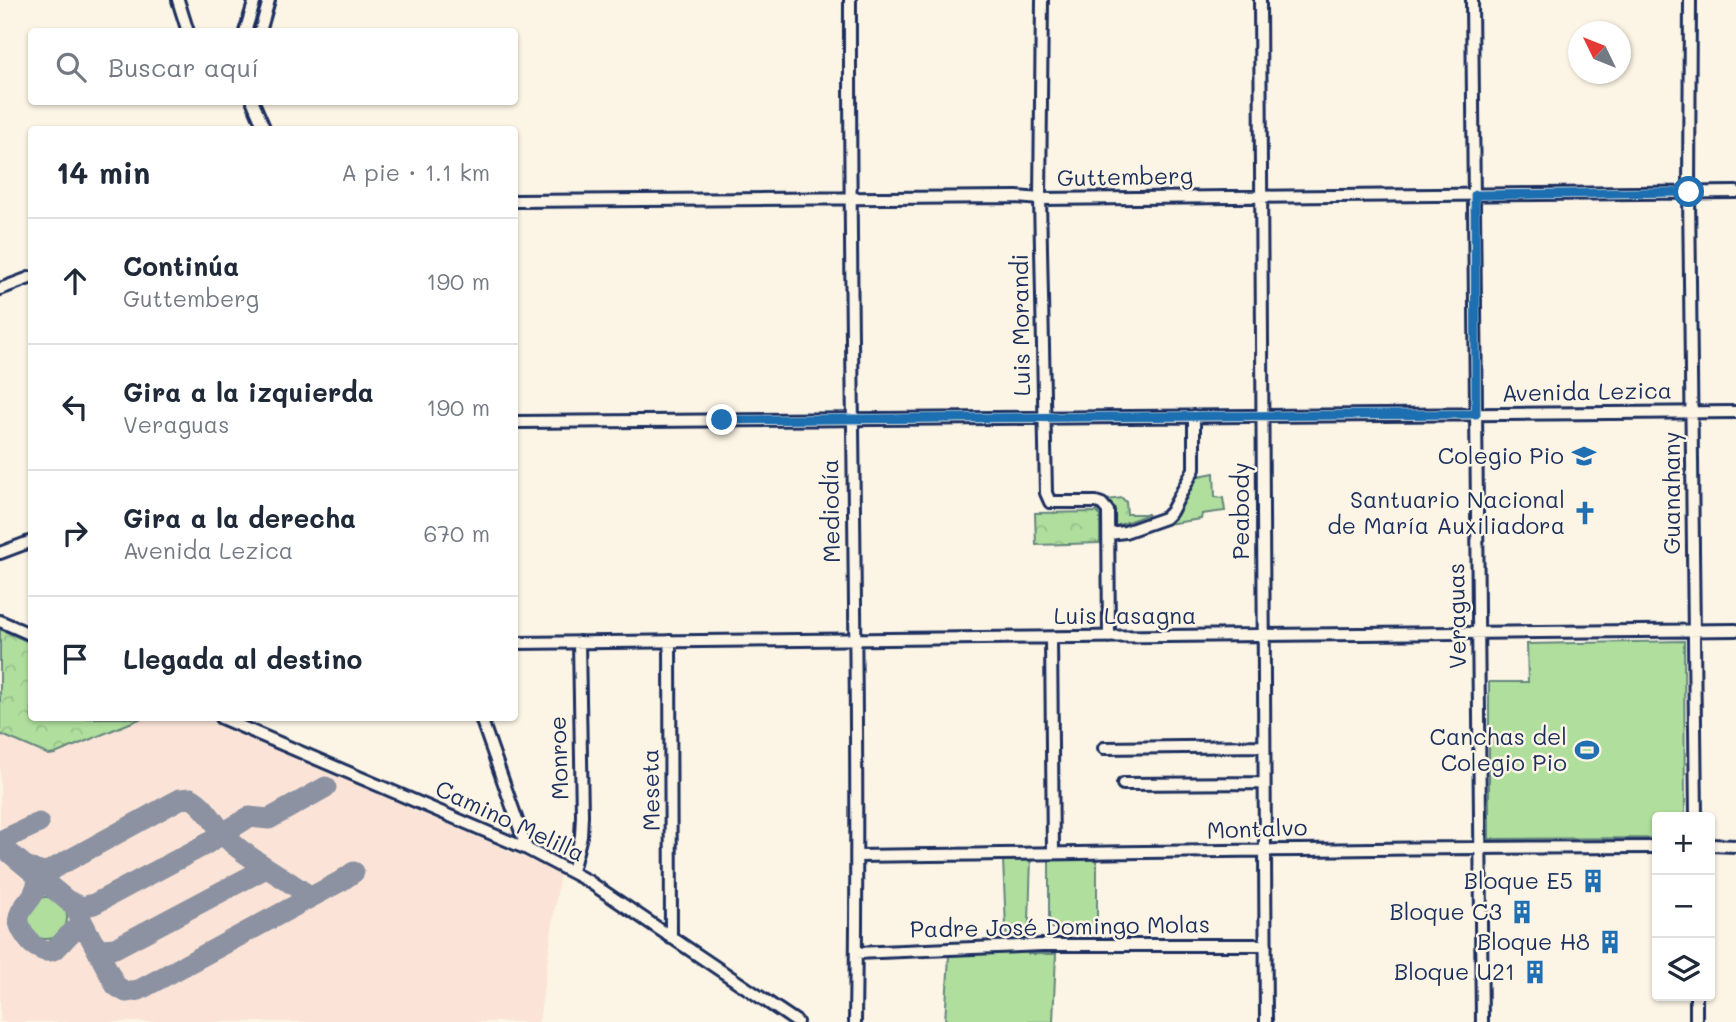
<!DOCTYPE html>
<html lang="es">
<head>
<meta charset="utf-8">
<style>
	:root { --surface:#fff; --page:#f6f6f7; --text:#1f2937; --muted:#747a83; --line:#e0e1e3 }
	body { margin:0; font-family:Mali,sans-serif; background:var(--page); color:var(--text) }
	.controls { position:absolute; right:21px; bottom:21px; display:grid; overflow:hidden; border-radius:7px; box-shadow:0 2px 5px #0004 }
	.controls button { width:63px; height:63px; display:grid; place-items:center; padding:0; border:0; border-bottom:2px solid var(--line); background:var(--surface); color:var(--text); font:35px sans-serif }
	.compass { position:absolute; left:1568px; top:21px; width:63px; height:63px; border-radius:50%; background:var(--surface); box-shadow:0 2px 5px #0004; rotate:313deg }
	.stop { position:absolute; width:21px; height:21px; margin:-16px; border:5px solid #1f6fb2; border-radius:50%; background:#fff }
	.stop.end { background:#1f6fb2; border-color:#fff; box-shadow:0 2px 7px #0008 }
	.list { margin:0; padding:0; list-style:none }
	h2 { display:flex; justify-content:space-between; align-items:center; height:91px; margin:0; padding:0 28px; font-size:30px }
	h2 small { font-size:23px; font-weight:400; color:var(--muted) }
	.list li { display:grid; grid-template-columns:46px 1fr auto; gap:21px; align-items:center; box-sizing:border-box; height:126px; padding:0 28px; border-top:2px solid var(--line) }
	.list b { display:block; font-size:26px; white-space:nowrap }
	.list p { margin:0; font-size:23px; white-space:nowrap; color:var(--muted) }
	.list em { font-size:23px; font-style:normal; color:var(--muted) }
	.icon { flex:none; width:38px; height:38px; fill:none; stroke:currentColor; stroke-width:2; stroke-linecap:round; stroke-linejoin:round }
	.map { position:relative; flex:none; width:1736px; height:1022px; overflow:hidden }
	.search { position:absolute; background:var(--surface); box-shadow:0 2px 5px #0004; left:28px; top:28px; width:490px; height:77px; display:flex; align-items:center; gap:18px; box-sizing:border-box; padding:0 24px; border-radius:7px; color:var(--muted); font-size:26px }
	.panel { position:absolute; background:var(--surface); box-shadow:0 2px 5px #0004; left:28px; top:126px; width:490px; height:595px; border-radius:7px }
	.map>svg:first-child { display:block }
</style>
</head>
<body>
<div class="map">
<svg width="1736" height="1022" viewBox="0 0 1736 1022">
	<defs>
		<pattern id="park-crowns" width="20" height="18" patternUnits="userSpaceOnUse" patternTransform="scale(1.75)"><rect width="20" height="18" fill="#afde9d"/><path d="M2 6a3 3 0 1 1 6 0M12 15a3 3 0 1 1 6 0" fill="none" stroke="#96bf8a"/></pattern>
	</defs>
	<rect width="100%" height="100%" fill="#fcf5e5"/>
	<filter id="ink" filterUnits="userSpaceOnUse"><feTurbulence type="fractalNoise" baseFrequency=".0143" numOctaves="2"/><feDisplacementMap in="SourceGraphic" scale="14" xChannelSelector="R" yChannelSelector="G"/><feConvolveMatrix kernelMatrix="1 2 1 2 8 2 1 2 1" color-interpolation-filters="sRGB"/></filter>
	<g filter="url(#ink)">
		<path fill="#fbe4d7" d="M0,641L32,718H158L160,720L166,718H204L560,873L539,1022H0Z"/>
		<path fill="#afde9d" stroke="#65867e" stroke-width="2" d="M1214,473L1215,497L1223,498L1225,511L1202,514L1201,519L1167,524L1194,477Z
			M1684,641L1685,817H1657V838L1489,839V682H1528L1527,644Z
			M1031,856L1028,954H1056L1053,1022H945L949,956L1007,950L1003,860Z
			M1049,857H1097V929L1049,928Z
			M25 918a21 21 0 1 1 42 0a21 21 0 1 1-42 0Z"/>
		<path fill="url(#park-crowns)" stroke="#65867e" stroke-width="2" d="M1122,498L1126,502L1127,514H1149L1111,528L1106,500Z
			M1097,512L1100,516V543L1036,545L1035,513Z
			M0,629L31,643L32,718H142L55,754L49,755L0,734Z"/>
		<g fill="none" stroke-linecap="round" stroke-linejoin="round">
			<path stroke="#8c92a2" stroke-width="21" d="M0,841L39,823
				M0,845L74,906L116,986L126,992L139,990L341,881L354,872
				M32,869L38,872L49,871L180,799L191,798C208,807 217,830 232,843C254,862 279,874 302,891L308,899
				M33,870L38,878C36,910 0,907 32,944C56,963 59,940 76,929L85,930L89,934
				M69,901L82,907L94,904L203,846L249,817L269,819L326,787
				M94,944L102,949L115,948L266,868"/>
			<g stroke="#1b2f5e" stroke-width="16">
				<path id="minor" d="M178,0L188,32
					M850,0C849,341 860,681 855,1022
					M1042,0L1040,199L1046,493L1050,502H1096L1102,504L1108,511L1109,637
					M1260,0L1266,1022
					M1472,0L1482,1022
					M1690,0L1689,192L1696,817
					M245,32L255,0
					M260,32L269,0
					M253,102L265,130
					M514,201L1017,197L1040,199L1736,192
					M0,289L32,277
					M514,422L1736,412
					M1109,534L1125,532L1165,518L1171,512L1194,469V416
					M0,553L32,541
					M0,621L32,635
					M1051,638L1053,853
					M670,641L671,938
					M514,643L1736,630
					M221,718L527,849L588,881L797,1022
					M481,718L527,849
					M1104,748L1263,746
					M1123,784L1264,783
					M1710,845L1736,846
					M857,856C1124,853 1390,847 1657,847
					M572,871L581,836L582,815L579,642
					M856,953L1042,945H1266
					M1696,996V1022"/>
			</g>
			<use href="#minor" stroke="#fcf5e5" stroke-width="10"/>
		</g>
	</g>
	<g fill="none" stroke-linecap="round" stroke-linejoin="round" filter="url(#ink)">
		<path stroke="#1f6fb2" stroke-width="9" d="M722,420L1476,414L1475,195L1689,192"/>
	</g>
	<defs>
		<g id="school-bare" transform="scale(1.89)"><path d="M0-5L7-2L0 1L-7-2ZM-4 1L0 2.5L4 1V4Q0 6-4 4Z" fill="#1f6fb2" stroke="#fcf5e5" stroke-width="2.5" paint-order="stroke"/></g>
		<g id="church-bare" transform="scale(1.89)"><path d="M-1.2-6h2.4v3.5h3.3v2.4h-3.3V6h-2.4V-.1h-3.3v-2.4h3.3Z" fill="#1f6fb2" stroke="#fcf5e5" stroke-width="2.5" paint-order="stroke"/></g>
		<g id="stadium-bare" transform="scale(1.89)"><path d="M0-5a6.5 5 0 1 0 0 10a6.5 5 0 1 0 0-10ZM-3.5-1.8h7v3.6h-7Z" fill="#1f6fb2" stroke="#fcf5e5" stroke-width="2.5" paint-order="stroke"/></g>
		<g id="building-bare" transform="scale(1.89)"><path d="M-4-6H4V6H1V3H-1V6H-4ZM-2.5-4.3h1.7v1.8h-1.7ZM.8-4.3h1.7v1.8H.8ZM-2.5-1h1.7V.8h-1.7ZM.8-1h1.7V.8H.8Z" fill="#1f6fb2" stroke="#fcf5e5" stroke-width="2.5" paint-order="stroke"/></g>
	</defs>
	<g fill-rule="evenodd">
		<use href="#school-bare" x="1584" y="456"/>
		<use href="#church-bare" x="1585" y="513"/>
		<use href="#stadium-bare" x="1587" y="750"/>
		<use href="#building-bare" x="1593" y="881"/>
		<use href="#building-bare" x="1522" y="912"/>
		<use href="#building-bare" x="1610" y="942"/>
		<use href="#building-bare" x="1535" y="972"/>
	</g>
	<g text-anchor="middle" stroke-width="5" stroke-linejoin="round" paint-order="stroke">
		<g font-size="23" fill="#1b2f5e" stroke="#fcf5e5">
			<text transform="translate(1125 177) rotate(-1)" y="8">Guttemberg</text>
			<text transform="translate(1021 325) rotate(-91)" y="8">Luis Morandi</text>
			<text transform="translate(1587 392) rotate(-1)" y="8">Avenida Lezica</text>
			<text transform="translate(1672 493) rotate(-90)" y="8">Guanahany</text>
			<text transform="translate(831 511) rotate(-91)" y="8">Mediodía</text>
			<text transform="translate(1241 511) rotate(-90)" y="8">Peabody</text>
			<text x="1125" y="624">Luis Lasagna</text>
			<text transform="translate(1457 616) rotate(-91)" y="8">Veraguas</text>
			<text transform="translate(559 758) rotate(-92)" y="8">Monroe</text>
			<text transform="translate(651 790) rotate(-91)" y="8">Meseta</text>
			<text transform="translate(510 821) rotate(25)" y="8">Camino Melilla</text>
			<text transform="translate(1257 829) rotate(-2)" y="8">Montalvo</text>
			<text transform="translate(1060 927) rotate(-1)" y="8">Padre José Domingo Molas</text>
		</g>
		<g font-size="23" fill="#1b2f5e" stroke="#fcf5e5" text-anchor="end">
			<text x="1564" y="464">Colegio Pio</text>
			<text x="1565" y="508">Santuario Nacional<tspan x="1565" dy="26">de María Auxiliadora</tspan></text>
			<text x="1567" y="745">Canchas del<tspan x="1567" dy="26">Colegio Pio</tspan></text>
			<text x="1573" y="889">Bloque E5</text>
			<text x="1502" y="920">Bloque C3</text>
			<text x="1590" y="950">Bloque H8</text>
			<text x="1515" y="980">Bloque U21</text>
		</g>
	</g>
</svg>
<div class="controls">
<button>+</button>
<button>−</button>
<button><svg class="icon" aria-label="layers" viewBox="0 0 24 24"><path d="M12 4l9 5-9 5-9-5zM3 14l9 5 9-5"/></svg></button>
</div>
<svg class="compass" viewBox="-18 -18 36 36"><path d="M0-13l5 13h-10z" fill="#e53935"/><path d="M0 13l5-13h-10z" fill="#747a83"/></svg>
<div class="stop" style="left:1689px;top:192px"></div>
<div class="stop end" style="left:722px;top:420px"></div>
<div class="search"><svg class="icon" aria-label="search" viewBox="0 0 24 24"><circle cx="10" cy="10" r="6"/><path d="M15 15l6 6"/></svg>Buscar aquí</div>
<section class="panel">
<h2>14 min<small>A pie · 1.1 km</small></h2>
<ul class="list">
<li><svg class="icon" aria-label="ahead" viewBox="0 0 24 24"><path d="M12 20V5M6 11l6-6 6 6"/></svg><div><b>Continúa</b><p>Guttemberg</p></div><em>190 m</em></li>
<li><svg class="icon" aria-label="left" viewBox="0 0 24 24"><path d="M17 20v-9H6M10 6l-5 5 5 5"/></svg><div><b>Gira a la izquierda</b><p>Veraguas</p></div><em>190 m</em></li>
<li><svg class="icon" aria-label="right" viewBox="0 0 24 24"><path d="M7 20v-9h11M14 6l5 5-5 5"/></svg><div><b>Gira a la derecha</b><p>Avenida Lezica</p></div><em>670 m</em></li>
<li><svg class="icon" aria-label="arrive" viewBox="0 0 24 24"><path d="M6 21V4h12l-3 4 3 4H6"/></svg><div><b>Llegada al destino</b></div></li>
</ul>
</section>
</div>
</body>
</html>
